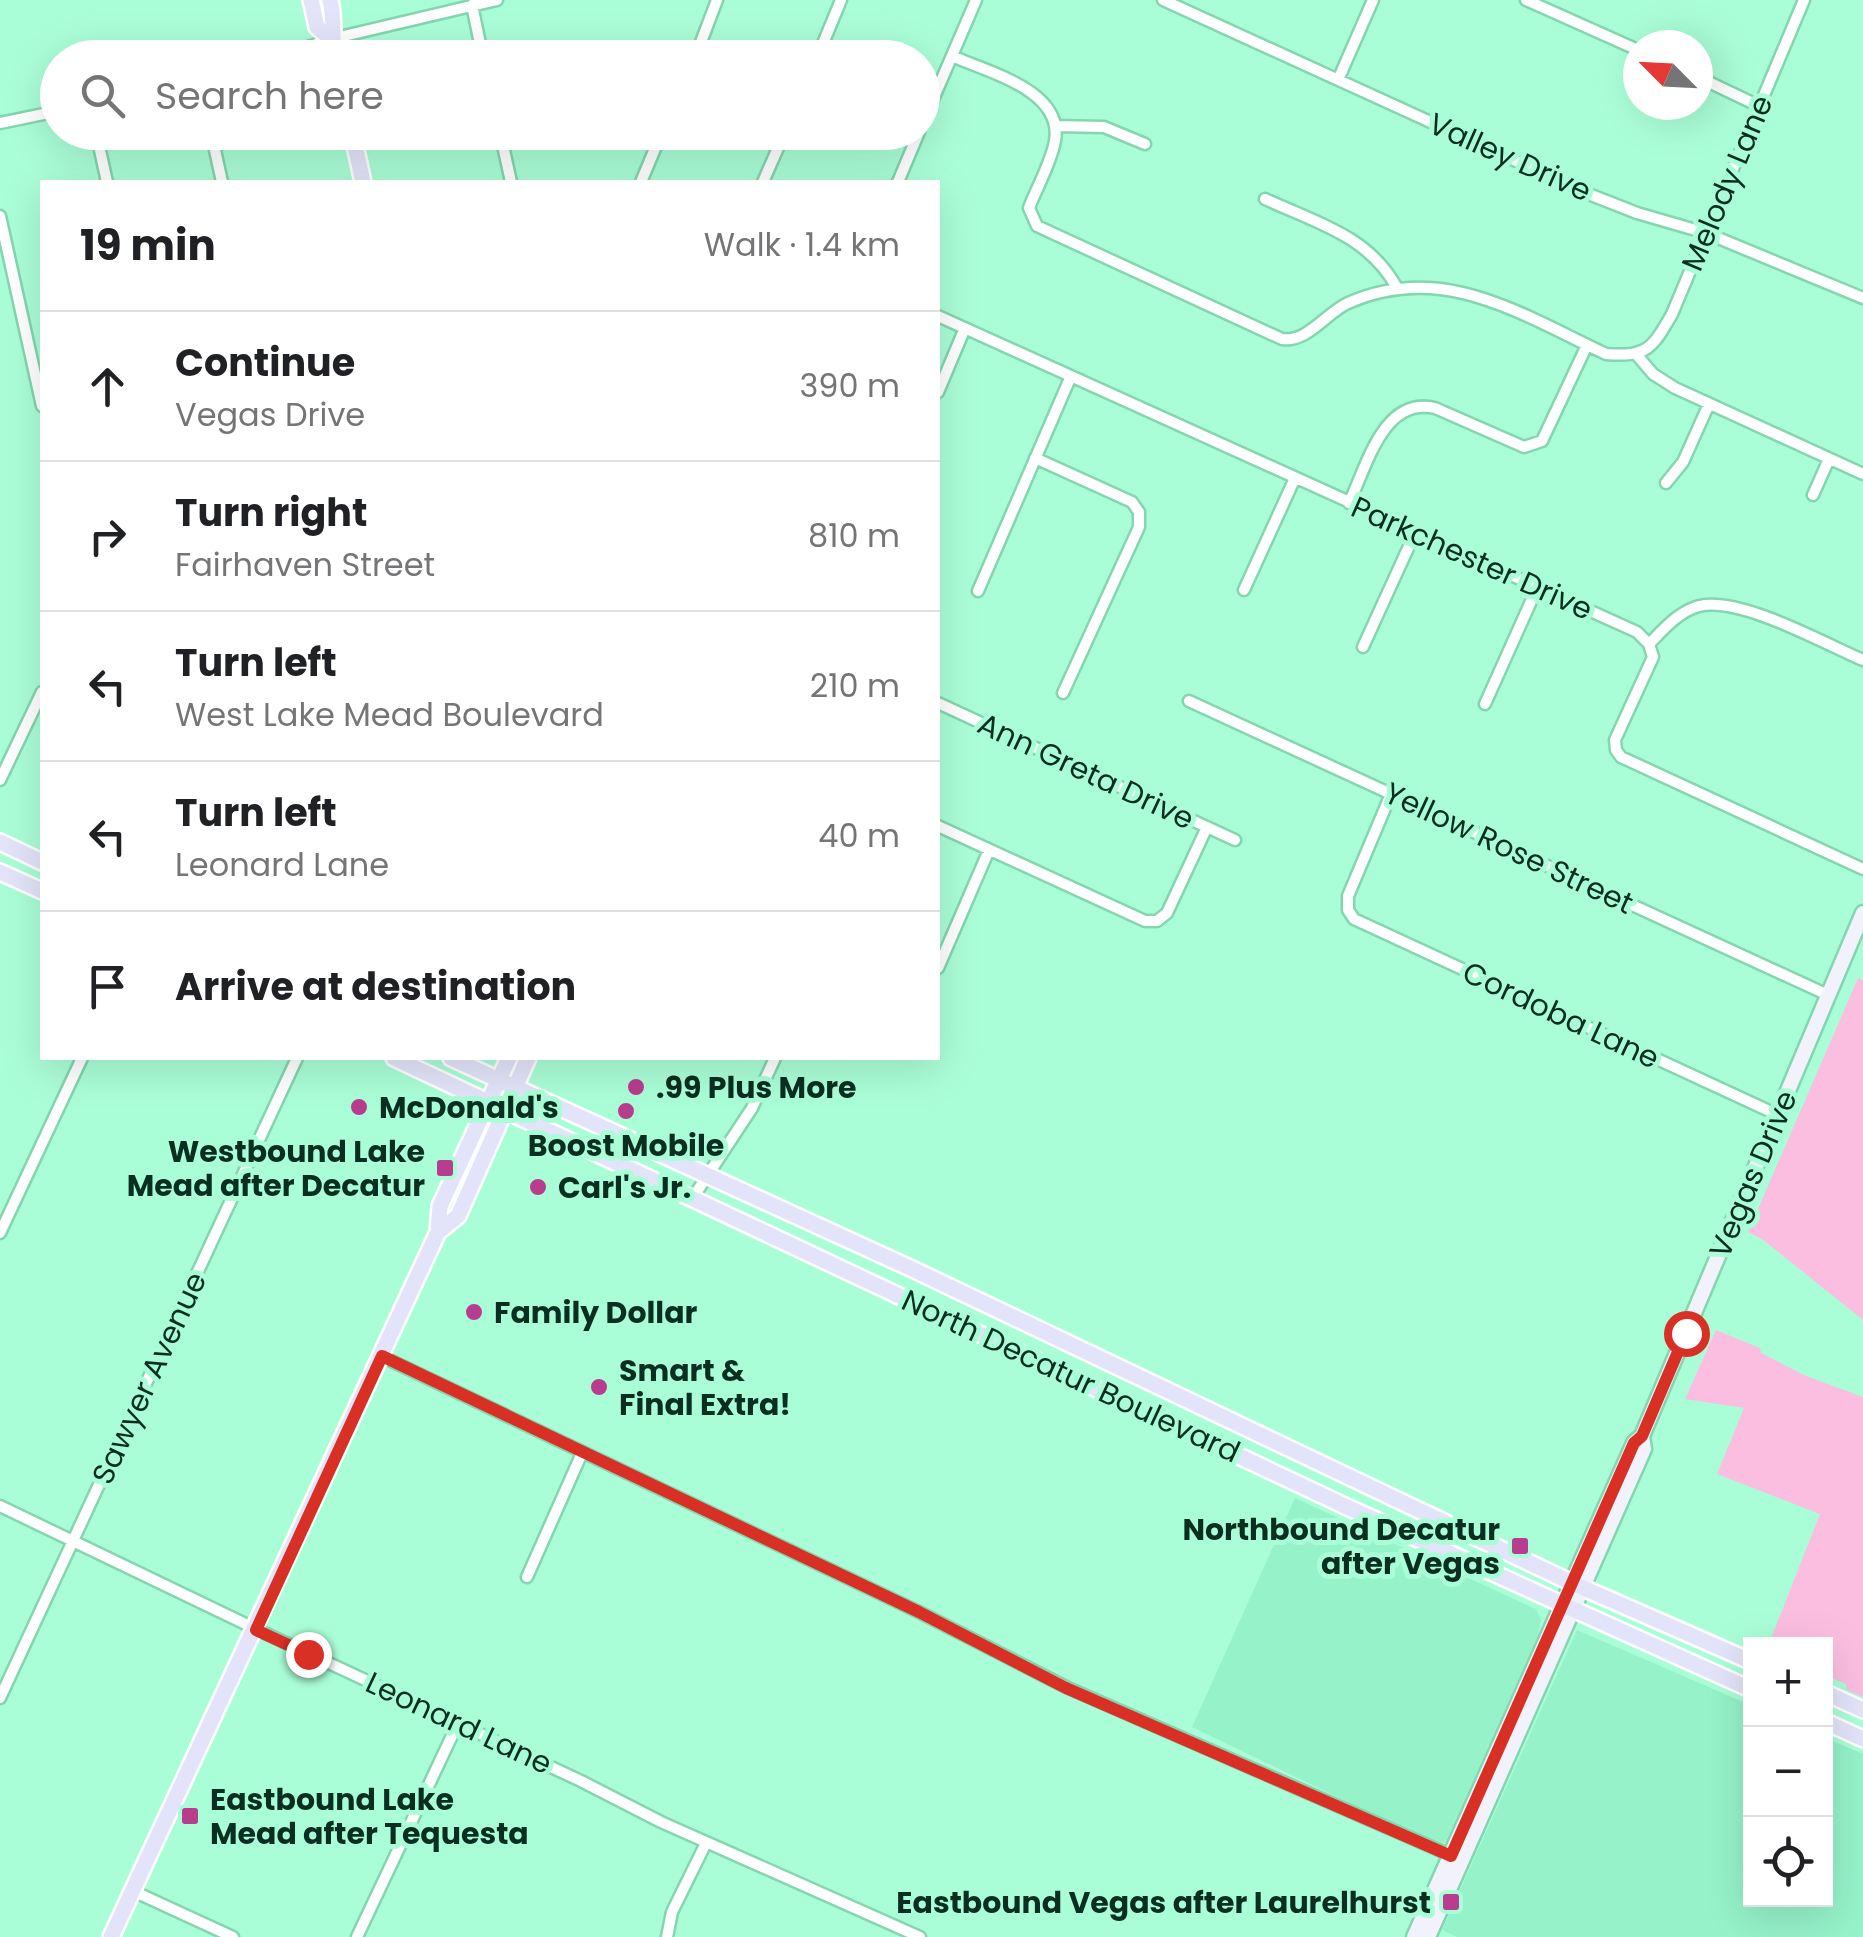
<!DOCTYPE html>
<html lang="en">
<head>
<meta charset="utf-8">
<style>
  :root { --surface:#fff; --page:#f6f6f6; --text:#202124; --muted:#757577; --line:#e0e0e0 }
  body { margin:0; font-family:Poppins,sans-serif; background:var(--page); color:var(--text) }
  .controls { position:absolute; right:30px; bottom:30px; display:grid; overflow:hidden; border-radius:0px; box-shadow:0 10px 40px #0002 }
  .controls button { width:90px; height:90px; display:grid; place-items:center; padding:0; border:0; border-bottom:2px solid var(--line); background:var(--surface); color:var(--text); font:50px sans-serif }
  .compass { position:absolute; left:1623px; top:30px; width:90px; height:90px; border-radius:50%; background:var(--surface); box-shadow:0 10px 40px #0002; rotate:294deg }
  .stop { position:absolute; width:30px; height:30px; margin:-22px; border:8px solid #d93025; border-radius:50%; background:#fff }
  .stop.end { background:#d93025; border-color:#fff; box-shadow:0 2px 10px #0008 }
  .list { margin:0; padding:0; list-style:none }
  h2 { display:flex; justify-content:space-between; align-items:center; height:130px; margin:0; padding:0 40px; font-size:42px }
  h2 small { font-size:32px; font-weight:400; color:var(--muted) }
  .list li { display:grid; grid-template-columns:65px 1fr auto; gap:30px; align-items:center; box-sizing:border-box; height:150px; padding:0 40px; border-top:2px solid var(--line) }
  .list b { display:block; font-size:38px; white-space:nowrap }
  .list p { margin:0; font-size:32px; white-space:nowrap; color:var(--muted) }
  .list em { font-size:32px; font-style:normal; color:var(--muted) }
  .icon { flex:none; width:55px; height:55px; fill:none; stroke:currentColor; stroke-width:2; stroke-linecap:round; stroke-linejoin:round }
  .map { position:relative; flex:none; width:1863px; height:1937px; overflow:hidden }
  .search { position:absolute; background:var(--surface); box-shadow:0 10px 40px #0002; left:40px; top:40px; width:900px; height:110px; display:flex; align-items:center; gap:25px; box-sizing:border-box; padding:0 35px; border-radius:55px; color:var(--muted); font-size:38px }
  .panel { position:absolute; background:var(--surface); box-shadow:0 10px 40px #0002; left:40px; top:180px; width:900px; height:880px; border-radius:0px }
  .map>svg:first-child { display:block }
  .built { fill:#95f2c9 }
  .green { fill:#fbbee1 }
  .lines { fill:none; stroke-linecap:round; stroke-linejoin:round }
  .minor-casing { stroke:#83d6b0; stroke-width:15 }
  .secondary-casing { stroke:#83d6b0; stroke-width:19 }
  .primary-casing { stroke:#fff; stroke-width:20 }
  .minor { stroke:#fff; stroke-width:10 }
  .secondary { stroke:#f1f2fc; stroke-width:14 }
  .primary { stroke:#e3e4f9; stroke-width:15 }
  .route { stroke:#d93025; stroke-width:12 }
  .poi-dot { fill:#b83d8e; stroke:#aafed7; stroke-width:4 }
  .labels { text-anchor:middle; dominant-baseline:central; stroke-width:10; stroke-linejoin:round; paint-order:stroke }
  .street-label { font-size:30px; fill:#0a2f20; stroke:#aafed7 }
  .poi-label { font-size:30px; font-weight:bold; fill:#0a2f20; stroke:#aafed7; text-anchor:start }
</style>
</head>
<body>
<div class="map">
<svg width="1863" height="1937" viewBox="0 0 1863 1937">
  <rect width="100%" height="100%" fill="#aafed7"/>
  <path class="built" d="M1295,1498L1536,1609L1541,1620L1538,1635L1446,1841L1437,1845L1192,1727Z
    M1577,1630L1750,1705V1900H1826V1738L1863,1754V1937H1457L1442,1930Z"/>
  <path class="green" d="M1858,978L1863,980V1320L1762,1239L1748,1232Z
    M1716,1330L1760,1348L1761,1353L1806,1376L1863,1397V1697L1847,1690L1846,1684L1826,1675V1644H1778L1770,1641L1820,1514L1717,1474L1744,1408L1685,1399Z"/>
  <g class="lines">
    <g class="minor-casing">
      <path id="minor" d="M1163,0L1586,193L1637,213L1706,233L1863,298
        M1526,0L1638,50
        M472,5L483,58
        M952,56C987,72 1064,90 1055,141C1051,163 1037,187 1029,208L1037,226L1282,339C1307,343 1326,313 1348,303C1443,261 1520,314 1606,354C1647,357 1652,349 1672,314L1804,0
        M276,58L331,39L497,0
        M695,58L717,0
        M817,58L841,0
        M1698,77L1759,106
        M1338,80L1373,0
        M0,123L58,111
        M922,125L976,0
        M1055,126L1104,127L1145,144
        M96,132L107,182
        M211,132L222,182
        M500,132L511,182
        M641,182L662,132
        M763,182L785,132
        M898,182L919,132
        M1265,199C1317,223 1369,236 1397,288
        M0,216L42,406
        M938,316L1637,632L1649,644L1653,657L1615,740L1616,750L1621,757L1863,869
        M1636,354L1653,374L1675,388L1863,474
        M938,392L965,328
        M1035,458L1132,502L1139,512V527L1063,693
        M1666,483L1683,462L1709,404
        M1813,495L1829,459
        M1349,503C1367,466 1383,396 1435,408L1524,447L1542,441L1587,345
        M1244,590L1295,478
        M978,591L1071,376
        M1649,644C1663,630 1679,611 1699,606C1740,596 1823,643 1863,660
        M1363,647L1415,533
        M1189,701L1828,995
        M938,703L1235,840
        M1485,704L1537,588
        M0,780L42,692
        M1391,794L1348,896V910L1354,919L1778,1115
        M938,826L1145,921H1157L1167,913L1207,827
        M938,968L989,850
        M694,1196L752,1108L775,1058
        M0,1233L82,1058
        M381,1356L919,1612L1066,1687L1457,1858
        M0,1506L256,1629L581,1781L661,1822L920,1937
        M527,1577L582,1453
        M0,1698L297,1058
        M133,1891L233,1937
        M357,1937L458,1723
        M667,1937L672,1912L706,1843"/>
    </g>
    <g class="secondary-casing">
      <path id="secondary" d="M1414,1937L1634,1443L1642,1436L1863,913
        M1428,1937L1644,1449L1642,1436"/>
    </g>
    <g class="primary-casing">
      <path id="primary" d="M311,0L317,27L331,39
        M330,0C335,20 331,38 335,58
        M352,132L363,182
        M0,842L42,862
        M0,872L42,891
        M394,1058L1347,1507L1750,1689
        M451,1058L908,1267L1572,1583L1750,1661
        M438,1232L458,1216L528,1058
        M1826,1693L1863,1710
        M1826,1722L1863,1739
        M111,1937L438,1232L440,1206L509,1058"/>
    </g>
    <use href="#minor" class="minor"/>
    <use href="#secondary" class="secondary"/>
    <use href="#primary" class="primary"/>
  </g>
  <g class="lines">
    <path class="route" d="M308,1654L256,1630L382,1356L919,1612L1066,1688L1451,1856L1634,1443L1642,1436L1686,1333"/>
  </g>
  <g class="poi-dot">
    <circle cx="636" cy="1087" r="10"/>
    <circle cx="359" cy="1107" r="10"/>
    <circle cx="626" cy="1111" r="10"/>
    <rect x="435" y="1158" width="20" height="20" rx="5"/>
    <circle cx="538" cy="1187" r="10"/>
    <circle cx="474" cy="1312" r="10"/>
    <circle cx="599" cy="1387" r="10"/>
    <rect x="1510" y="1536" width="20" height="20" rx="5"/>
    <rect x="180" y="1806" width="20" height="20" rx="5"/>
    <rect x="1441" y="1892" width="20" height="20" rx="5"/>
  </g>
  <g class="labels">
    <g class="street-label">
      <text transform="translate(1510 157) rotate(24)">Valley Drive</text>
      <text transform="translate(1727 183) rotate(-67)">Melody Lane</text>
      <text transform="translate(1472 558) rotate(24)">Parkchester Drive</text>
      <text transform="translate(1086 771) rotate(25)">Ann Greta Drive</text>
      <text transform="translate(1509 848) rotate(25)">Yellow Rose Street</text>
      <text transform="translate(1561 1015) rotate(25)">Cordoba Lane</text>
      <text transform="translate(1753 1174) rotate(-67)">Vegas Drive</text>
      <text transform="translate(1071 1376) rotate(25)">North Decatur Boulevard</text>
      <text transform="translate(149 1378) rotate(-65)">Sawyer Avenue</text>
      <text transform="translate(459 1723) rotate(25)">Leonard Lane</text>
    </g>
    <g class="poi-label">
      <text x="656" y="1087">.99 Plus More</text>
      <text x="379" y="1107">McDonald's</text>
      <text x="626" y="1145" text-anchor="middle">Boost Mobile</text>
      <text x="425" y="1151" text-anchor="end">Westbound Lake<tspan x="425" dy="34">Mead after Decatur</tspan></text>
      <text x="558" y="1187">Carl's Jr.</text>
      <text x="494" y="1312">Family Dollar</text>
      <text x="619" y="1370">Smart &amp;<tspan x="619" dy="34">Final Extra!</tspan></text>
      <text x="1500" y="1529" text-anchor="end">Northbound Decatur<tspan x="1500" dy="34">after Vegas</tspan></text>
      <text x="210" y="1799">Eastbound Lake<tspan x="210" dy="34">Mead after Tequesta</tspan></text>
      <text x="1431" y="1902" text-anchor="end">Eastbound Vegas after Laurelhurst</text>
    </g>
  </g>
</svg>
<div class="controls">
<button>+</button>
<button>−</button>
<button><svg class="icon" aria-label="locate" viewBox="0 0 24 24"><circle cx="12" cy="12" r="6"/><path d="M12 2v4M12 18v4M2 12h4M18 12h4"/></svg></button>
</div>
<svg class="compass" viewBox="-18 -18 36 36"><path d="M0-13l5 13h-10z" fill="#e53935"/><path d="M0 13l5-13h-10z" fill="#757577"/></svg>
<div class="stop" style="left:1686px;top:1333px"></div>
<div class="stop end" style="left:308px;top:1654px"></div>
<div class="search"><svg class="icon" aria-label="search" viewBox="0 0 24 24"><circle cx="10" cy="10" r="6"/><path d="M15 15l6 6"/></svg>Search here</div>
<section class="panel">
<h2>19 min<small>Walk · 1.4 km</small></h2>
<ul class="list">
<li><svg class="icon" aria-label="ahead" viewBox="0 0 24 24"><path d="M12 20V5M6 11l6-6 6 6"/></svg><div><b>Continue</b><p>Vegas Drive</p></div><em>390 m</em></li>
<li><svg class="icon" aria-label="right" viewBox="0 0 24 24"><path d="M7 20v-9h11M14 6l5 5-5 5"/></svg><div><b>Turn right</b><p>Fairhaven Street</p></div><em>810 m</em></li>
<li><svg class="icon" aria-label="left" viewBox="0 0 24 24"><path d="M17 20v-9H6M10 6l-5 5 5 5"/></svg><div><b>Turn left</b><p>West Lake Mead Boulevard</p></div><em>210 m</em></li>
<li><svg class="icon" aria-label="left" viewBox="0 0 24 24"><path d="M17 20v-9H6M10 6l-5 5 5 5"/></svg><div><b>Turn left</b><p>Leonard Lane</p></div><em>40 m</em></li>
<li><svg class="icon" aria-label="arrive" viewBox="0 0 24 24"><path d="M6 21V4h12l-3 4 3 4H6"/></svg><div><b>Arrive at destination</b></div></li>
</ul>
</section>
</div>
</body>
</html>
